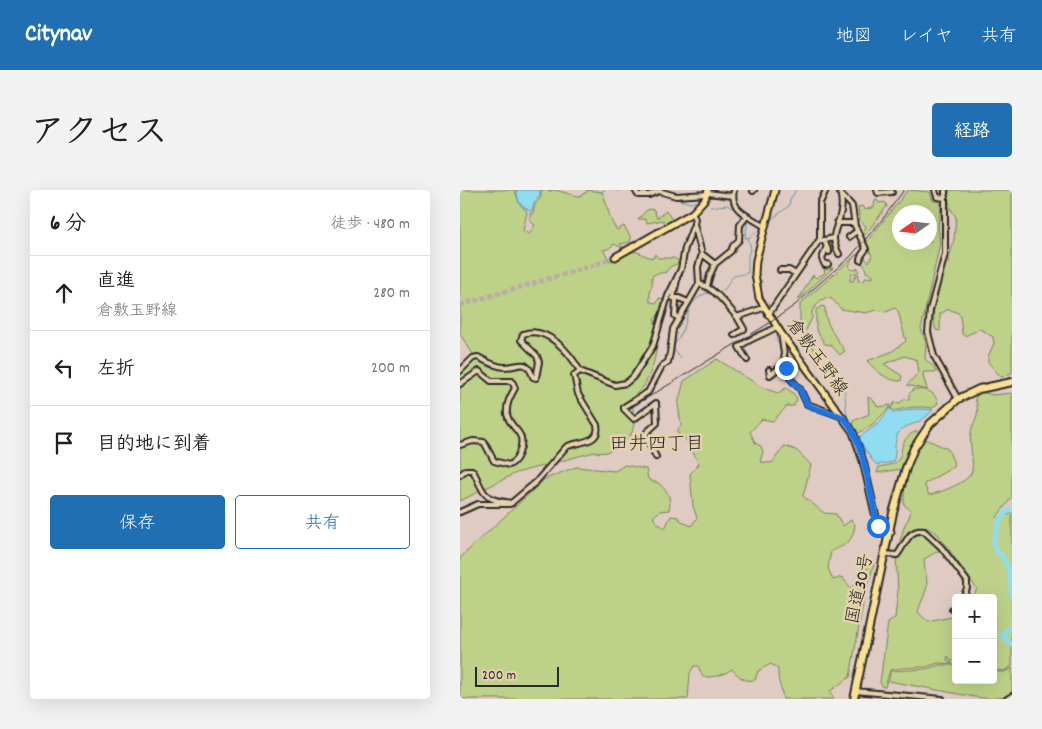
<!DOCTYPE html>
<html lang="ja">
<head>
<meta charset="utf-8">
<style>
  :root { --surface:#fff; --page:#f2f2f2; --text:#202124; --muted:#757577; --line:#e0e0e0; --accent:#1f6fb2 }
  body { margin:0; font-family:Dekko,"Klee One",sans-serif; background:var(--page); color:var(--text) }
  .controls { position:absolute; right:15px; bottom:15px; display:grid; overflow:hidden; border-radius:5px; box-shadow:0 5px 20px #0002 }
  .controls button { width:45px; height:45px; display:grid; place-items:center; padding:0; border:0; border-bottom:1px solid var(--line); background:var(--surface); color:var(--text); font:25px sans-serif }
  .compass { position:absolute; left:432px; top:15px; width:45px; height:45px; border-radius:50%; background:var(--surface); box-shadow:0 5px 20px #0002; rotate:256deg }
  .scale { position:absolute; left:15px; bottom:12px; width:84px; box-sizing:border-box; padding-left:5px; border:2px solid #2b2b2b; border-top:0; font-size:14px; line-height:18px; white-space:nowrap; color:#2b2b2b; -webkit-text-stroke:4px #e5d1b0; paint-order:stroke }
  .stop { position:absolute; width:15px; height:15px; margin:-11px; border:4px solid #1a73e8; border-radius:50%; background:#fff }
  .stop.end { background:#1a73e8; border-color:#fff; box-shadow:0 1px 5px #0008 }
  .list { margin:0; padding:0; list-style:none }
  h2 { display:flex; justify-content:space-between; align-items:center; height:65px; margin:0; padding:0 20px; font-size:21px }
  h2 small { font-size:16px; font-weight:400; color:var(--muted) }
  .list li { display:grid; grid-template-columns:32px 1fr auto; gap:15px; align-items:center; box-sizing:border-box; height:75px; padding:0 20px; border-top:1px solid var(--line) }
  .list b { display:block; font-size:19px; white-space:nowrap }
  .list p { margin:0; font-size:16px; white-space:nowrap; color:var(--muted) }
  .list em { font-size:16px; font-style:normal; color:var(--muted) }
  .actions { display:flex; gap:10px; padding:15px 20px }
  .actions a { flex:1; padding:11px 0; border:1px solid var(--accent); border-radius:5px; text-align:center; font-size:18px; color:var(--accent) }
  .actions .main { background:var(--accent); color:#fff }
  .icon { flex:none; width:28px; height:28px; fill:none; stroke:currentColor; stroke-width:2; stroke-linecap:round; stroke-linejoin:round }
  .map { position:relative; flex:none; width:552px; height:509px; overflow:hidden; border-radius:5px }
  header { display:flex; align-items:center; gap:30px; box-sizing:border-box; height:70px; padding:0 25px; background:var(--accent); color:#fff }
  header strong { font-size:24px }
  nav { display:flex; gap:28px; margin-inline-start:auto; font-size:18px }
  .intro { display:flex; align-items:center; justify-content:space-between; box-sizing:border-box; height:120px; padding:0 30px }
  h1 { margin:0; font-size:35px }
  .button { padding:12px 22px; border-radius:5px; background:var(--accent); color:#fff; font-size:18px; font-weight:700 }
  main { display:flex; gap:30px; padding:0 30px }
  aside { flex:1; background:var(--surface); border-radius:5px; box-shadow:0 5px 20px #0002 }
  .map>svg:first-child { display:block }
  .green { fill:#bdd288; stroke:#747e5a; fill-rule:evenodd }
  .water { fill:#90dcf1; stroke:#6895a2 }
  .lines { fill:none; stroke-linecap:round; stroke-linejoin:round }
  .stream { stroke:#6895a2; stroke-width:1 }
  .river { stroke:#90dcf1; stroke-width:5 }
  .major-tunnel { stroke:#bcaba4; stroke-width:5; stroke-dasharray:5 2.5; stroke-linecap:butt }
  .minor-casing { stroke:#2b2b2b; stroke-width:8 }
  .major-casing { stroke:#2b2b2b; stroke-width:9 }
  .highway-casing { stroke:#2b2b2b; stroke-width:10 }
  .minor { stroke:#e5d1b0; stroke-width:4 }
  .major { stroke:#f9e096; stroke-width:5 }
  .highway { stroke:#f9e096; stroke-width:6 }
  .rail { stroke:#2b2b2b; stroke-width:1 }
  .route { stroke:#1a73e8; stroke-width:6 }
  .labels { text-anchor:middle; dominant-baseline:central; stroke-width:5; stroke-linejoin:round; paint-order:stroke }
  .street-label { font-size:18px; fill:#2b2b2b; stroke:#e5d1b0 }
  .neighbourhood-label { font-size:19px; fill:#2b2b2b; stroke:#e5d1b0 }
</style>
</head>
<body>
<header>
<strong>Citynav</strong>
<nav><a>地図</a><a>レイヤ</a><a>共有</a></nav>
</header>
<div class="intro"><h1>アクセス</h1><a class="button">経路</a></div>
<main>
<aside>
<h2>6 分<small>徒歩 · 480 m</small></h2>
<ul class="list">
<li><svg class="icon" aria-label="ahead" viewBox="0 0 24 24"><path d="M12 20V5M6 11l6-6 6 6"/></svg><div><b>直進</b><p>倉敷玉野線</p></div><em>280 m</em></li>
<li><svg class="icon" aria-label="left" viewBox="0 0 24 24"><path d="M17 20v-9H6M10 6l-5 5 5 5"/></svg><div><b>左折</b></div><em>200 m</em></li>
<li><svg class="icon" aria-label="arrive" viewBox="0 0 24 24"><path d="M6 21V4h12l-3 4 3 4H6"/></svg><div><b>目的地に到着</b></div></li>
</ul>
<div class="actions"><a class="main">保存</a><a>共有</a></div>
</aside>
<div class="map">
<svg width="552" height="509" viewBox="0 0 552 509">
  <rect width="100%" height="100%" fill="#e0cbc2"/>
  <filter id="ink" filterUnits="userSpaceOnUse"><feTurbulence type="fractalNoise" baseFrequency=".02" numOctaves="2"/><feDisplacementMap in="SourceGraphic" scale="10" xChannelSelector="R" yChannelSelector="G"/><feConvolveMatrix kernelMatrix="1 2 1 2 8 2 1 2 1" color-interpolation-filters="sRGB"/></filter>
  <g filter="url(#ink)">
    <path class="green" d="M0,0H55L59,13L67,22L63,41L69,44L75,35L70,31V24L73,23L75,14L81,7V0H90V2L91,0C100,0 110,5 119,6L127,2L126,0L142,2C148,14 148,30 157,40L164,36L171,48L170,52L160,54L165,59L154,54L148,59L143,60L150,71C158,68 169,60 177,62C183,64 187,67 193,68L195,64L198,68H214L219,71V73L210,77L206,82L195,84L192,86V96L190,100V112L197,113L199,108L203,109L199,124L194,129C202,148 194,180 183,197C180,201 175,204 172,208C173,230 180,244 157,257C147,263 146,263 134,262L56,283L0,311V179L13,164L0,144Z
      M448,0L470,2L473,11H478L481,18L478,36L480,53L461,139L466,153L465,169L473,176L477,182H464L463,185L467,200L447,195L459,182L457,170L445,166L424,174L442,186L441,191C426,191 417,181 407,171L431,162L446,151L438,121L435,118L426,122L415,120L406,123L381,119L372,109L365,108L360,111L352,121V128L346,140V147L354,159L356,172L340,141V114L397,64C393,69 388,72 390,79L395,80L398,78L399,81L397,83L391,84L390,91H393L396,85L399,84L398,91L405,90L406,87L413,88V86L406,82L405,76L401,72V67L405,63H406L405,69L409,72L412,65L405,54ZM440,22H470V52H440Z
      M489,0H552V183L541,187L528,172V167L534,153L533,147L520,139L505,146L502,144L500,124L489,119L480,124V141L476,140C469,119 479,94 485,74L488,73L494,49L496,27L489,16Z
      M417,10L419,13L425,12L427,16L405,45L403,44L406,36L400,31L398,17L402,16L405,20L414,17L415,11Z
      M190,19L194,20L197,28L206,21L213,31L206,36L203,30L187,33L185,29H178L187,20Z
      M373,78L338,110L353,85L356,88L365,83L364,80Z
      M362,116L365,117C364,134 376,147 385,161L380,165L371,155L365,154L356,140V120Z
      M257,169L303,198L318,203L326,198L333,203L337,209L334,216H327L313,231L302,229L290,242L296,254L301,256L303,262L300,272L312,273L324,256L336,260L351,275L343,306L364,323L376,324L383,336L391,330L395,334C393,352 386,355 371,361L368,378L373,390L382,387L391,398L401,389L411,371L414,374L404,408L390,487L370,501L374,509H323C322,499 317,490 318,479L311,474L298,481L295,490C284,492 279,487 272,479C262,486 255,487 243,487L238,476H234L230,483L228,509H0V368L85,289L116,277L155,281L165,275L186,279L188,289L193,292H197C207,300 212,307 209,320L200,321L193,327L197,333L205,338L211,326L218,327L220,330L231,336L237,328L233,316L230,284L239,274C235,264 229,258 225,248L219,245L217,241L221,235L218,214L224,191Z
      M454,199C467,200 474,200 478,213L473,218C458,216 448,217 434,221L431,218L435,212L440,213L443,210L449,209V204Z
      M521,202L533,205L552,203V307L537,327L540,330L546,324L549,325L552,322V476L544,481L536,480L534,474L533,408H512L517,399L477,343L463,336H457L447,342L440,358L437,361L445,334L449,328L451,320L444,315V295L448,276L463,248L488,259L495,276L464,294L469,305C479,303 510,292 512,281C514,270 509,255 511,242C515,226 521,226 515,208Z
      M408,207L413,210L418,217L431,215L430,217L414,233L396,245L390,235L394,237L393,231L409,224Z
      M457,241L459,244L447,262L441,279L417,283L419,277C424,276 431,275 435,273C446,265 436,249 457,241Z
      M456,343H463L474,350L480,360L464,369C464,379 467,385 467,394C467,402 460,413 458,422L468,432L496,426V471H491L488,466L487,470L493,474L478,473L466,477L442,478L430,480L425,497H423L420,493L428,433L435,428L438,400L436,367C443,363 450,350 456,343Z
      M533,462V475L536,482H544L552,478V505C543,509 524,509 515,507L429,491L430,481L466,479L479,475H496V490H533Z"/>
    <path class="water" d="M56,0H80V6L75,11L71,22L59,13Z
      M430,218L434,223C447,219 459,218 473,220C468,225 464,229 458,232C450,236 442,236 438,244C433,253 437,263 433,272L417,275L412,270L398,248L418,234Z"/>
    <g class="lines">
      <path class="stream" d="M136,0L140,2L145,0
        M154,0L157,1L160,0
        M218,7L219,10L231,13L239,11
        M250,17L267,15L278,21
        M308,32L329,16L330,10L336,0
        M288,48H285L288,29
        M297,86L302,91L300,102L305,109L307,116
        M257,103L265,99C274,83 271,87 288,83V65L291,58L288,48L302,39
        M318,143L316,150L320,155
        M335,158L343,156L351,163L357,173C367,179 384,190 385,203C386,212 385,223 389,230
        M221,169L213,158C215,153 219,148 221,144C231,124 224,115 246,103L254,105
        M392,233L398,247H400"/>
      <path class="river" d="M552,320L545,323L539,331L534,349V355L537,362L543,367L549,380L552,406
        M552,437L547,439L542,445L552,455"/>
      <path class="major-tunnel" d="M0,115L135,75L155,67"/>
      <g class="minor-casing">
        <path id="minor" d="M175,0L178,5H189L199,1L216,6L247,4
          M274,0C269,22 291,26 305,37
          M417,0L418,3L432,2
          M475,0L477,7L485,8
          M485,0V64L470,120L468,142L474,166L498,209
          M293,1L294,0
          M247,3L273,6
          M380,3L392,16L395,36L406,59L401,66L400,70
          M377,33H394
          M389,47L397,41
          M364,50L369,62
          M359,51L374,48
          M366,58L362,69L365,75L368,74
          M242,64L255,74
          M379,64C368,43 378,40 381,21C383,14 381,6 380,0
          M320,80H329L336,84
          M217,90L213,108H219L228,112
          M239,94C254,97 267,116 277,127L303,118
          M247,96L250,85L255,74L271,61L273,56L279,50L280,35L287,26
          M216,109L215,126L219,128
          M308,125L360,49V13L366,0
          M321,143L327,185L340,199L347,214L383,227
          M274,145L284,139L277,127
          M287,170L279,157C290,148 304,145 316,137
          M309,180L310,185L319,178L326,177
          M0,181L13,168L18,167C25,171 36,177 45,177C60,177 66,167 73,187L76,188L79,172L77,166L61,150L63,144C87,135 110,163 120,181
          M0,194L19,181L31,191H52L55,198C50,207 46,214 47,224C50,241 68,240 59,263C57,269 54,273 49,275L34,271L24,252L13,251L0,255
          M196,267L186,246V243L197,233L196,213L174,229L164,219V217L188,202L202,176L208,172L210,163L213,139L239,94L238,77L242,64L234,34
          M0,285L6,280H12C17,286 18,293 22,299C28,311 40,311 52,313
          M0,322L18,314H50L76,292L106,257C117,251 141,254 137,235L118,204L114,185L120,181L155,195L166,193L173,187L193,156L208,106L221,79L225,58L234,34L235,29L232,23
          M424,364L437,365C445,355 449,338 464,341L481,357L507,391V398L503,408
          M492,419L496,415
          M395,501L482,509
          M547,509L552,506"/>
      </g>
      <g class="major-casing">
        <path id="major" d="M315,0L296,70L295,84L299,108L321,143L393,242L403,271L418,336L421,339L431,342
          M155,67L232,23L245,9L248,0"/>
      </g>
      <g class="highway-casing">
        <path id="highway" d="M394,509L433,323L446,278L454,258L470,234L498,209L519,199L552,192"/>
      </g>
      <use href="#minor" class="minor"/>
      <use href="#major" class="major"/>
      <use href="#highway" class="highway"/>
      <path class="rail" d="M169,219L308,134L335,115L391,66L421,31L444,0"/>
    </g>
  </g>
  <g class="lines" filter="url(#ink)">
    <path class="route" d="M326,178L327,185L340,199L347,214C356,221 375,222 383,228C403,244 411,311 418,336"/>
  </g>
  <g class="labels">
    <g class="street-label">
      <text transform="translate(356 168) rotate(54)">倉敷玉野線</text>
      <text transform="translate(401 399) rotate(-78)">国道30号</text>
    </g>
    <g class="neighbourhood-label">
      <text x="197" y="255">田井四丁目</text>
    </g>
  </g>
</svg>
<div class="controls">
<button>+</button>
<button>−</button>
</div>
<svg class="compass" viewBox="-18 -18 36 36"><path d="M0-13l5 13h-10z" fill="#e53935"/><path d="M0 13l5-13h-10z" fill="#757577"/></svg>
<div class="scale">200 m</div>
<div class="stop" style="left:418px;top:336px"></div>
<div class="stop end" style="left:326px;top:178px"></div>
</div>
</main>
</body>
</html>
